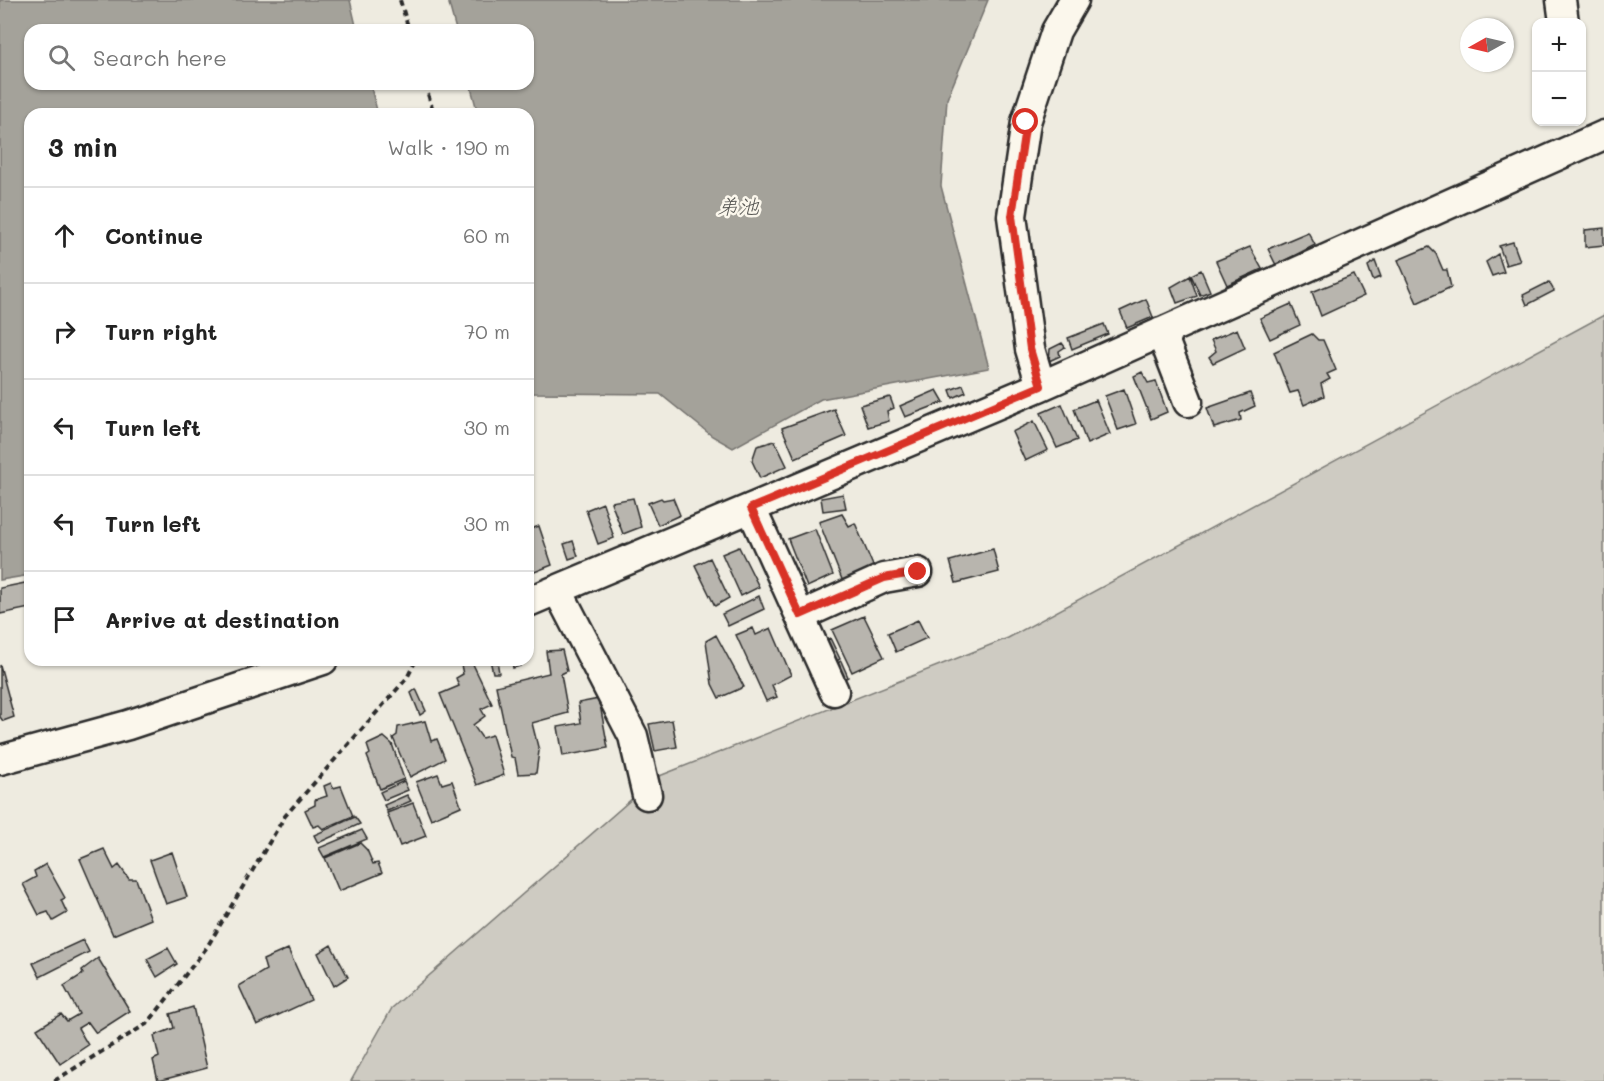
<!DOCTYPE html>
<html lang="en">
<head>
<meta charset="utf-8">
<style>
  :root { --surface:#fff; --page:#f6f6f6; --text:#222; --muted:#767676; --line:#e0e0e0 }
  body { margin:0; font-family:Mali,"Klee One",sans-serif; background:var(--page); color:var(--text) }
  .controls { position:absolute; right:18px; top:18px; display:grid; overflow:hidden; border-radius:12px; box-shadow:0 2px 4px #0004 }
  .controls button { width:54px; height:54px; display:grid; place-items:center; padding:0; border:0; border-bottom:2px solid var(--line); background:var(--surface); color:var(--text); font:30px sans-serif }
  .compass { position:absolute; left:1460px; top:18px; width:54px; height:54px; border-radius:50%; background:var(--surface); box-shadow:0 2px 4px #0004; rotate:262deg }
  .stop { position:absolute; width:18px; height:18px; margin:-14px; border:4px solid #d93025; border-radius:50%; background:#fff }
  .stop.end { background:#d93025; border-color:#fff; box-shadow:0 2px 6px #0008 }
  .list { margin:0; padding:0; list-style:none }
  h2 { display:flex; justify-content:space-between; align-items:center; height:78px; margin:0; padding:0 24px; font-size:26px }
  h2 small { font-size:20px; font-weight:400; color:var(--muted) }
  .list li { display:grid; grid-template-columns:39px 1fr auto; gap:18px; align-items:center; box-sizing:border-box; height:96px; padding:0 24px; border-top:2px solid var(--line) }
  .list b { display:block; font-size:22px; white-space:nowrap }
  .list em { font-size:20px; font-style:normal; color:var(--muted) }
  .icon { flex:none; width:33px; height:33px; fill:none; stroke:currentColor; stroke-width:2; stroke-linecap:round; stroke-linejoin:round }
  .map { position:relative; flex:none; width:1604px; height:1081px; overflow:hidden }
  .search { position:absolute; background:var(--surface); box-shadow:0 2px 4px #0004; left:24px; top:24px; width:510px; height:66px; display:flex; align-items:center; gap:15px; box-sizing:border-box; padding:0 21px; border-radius:18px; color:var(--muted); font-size:22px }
  .panel { position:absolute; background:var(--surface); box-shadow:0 2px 4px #0004; left:24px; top:108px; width:510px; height:558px; border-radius:18px }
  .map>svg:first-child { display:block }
  .green { fill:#cecbc2; stroke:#7c7b76; stroke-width:1.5 }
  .water { fill:#a4a29a; stroke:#74726e; stroke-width:1.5 }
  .building { fill:#b8b5ae; stroke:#2b2b2b; stroke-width:1.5 }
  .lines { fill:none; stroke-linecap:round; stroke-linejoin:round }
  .minor-casing { stroke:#2b2b2b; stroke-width:33 }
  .path { stroke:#2b2b2b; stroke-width:4; stroke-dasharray:6 4.5; stroke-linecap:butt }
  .minor { stroke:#fbf7ec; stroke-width:28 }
  .route { stroke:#d93025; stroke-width:8 }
  .labels { text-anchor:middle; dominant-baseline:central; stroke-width:5; stroke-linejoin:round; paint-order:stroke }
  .water-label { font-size:21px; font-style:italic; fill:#555552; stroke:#fbf7ec }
</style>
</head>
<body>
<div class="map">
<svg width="1604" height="1081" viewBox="0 0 1604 1081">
  <rect width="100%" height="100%" fill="#eeebe0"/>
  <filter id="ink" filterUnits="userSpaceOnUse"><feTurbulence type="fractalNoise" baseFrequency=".0167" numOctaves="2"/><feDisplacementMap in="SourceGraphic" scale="12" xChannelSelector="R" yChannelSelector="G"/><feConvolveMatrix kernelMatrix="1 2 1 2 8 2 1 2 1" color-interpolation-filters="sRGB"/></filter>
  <g filter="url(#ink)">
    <path class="green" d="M1604,315V1081H351L392,1008L657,777L1008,638Z"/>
    <path class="water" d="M0,0H350L357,30H30V84H370L378,114H30V575L0,580Z
      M448,0H988L947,99L941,186L989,368L821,399L733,448L712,436L660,394L528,393V114H478L470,84H528V30H456Z"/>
    <path class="building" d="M1604,228V245L1585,247V230Z
      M1308,232L1315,245L1276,265L1268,249Z
      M1513,242L1520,261L1506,265L1499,246Z
      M1250,247L1262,269L1227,285L1216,261Z
      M1429,247L1436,254L1443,270H1447L1451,287L1417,303L1398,260Z
      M1498,254L1504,272L1492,276L1486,262Z
      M1375,261L1381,277L1373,280L1368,266Z
      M1201,270L1210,291L1200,295L1191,275Z
      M1354,275L1364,296L1321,316L1312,292Z
      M1190,276L1197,296L1177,303L1171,287Z
      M1549,282L1554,291L1527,305L1523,295Z
      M1146,299L1153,317L1127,328L1120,311Z
      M1291,304L1300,325L1270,339L1260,318Z
      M1104,324L1108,334L1072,349L1068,338Z
      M1237,329L1245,348L1213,363L1209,357L1216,351L1211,340Z
      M1312,334L1318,340H1323L1336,370L1327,374L1330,379L1321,384L1324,396L1304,405L1298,391L1290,393L1274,352Z
      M1062,343L1065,347L1059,351L1060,356L1049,361L1050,349Z
      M1142,372L1148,383L1156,381L1167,412L1151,419L1134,376Z
      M963,385L966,392L953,398L950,390Z
      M1124,389L1136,424L1118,430L1105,396Z
      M937,390L944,402L905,417L900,406Z
      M1250,393L1255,406L1240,413L1241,420L1214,428L1207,408Z
      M890,397L894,408L887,411L889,421L868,427L860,405Z
      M1096,400L1110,434L1087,444L1074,409Z
      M1062,404L1077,440L1057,448L1041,413Z
      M834,409L846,436L795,458L782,428Z
      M1034,421L1048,450L1025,461L1012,432Z
      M775,441L787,466L760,478L752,461L757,446Z
      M843,494L846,508L823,511L821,498Z
      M633,498L641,527L623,534L611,502Z
      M661,498L663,500L673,498L680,515L658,525L648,503Z
      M603,503L614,538L598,544L586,510Z
      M842,514L849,526L855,523L874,568L843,582L819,522Z
      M539,526L552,565L532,573L528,562V530Z
      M815,529L833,575L807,587L788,539Z
      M573,541L578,556L569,559L564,544Z
      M739,547L759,587L741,596L722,554Z
      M993,549L999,572L956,583L950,561Z
      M710,558L729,598L715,606L695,565Z
      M30,582V608L0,614V588Z
      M759,596L764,609L728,626L722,614Z
      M864,616L884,657L852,672L832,630Z
      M918,620L927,638L896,652L888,633Z
      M753,628L756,635L771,628L791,675L772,685L777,697L766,701L736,635Z
      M716,635L744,687L719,698L712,684L706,641Z
      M830,638L840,659L833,663L822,642Z
      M562,650L567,671L561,674L568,713L532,723L539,751L536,773L518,774L515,758L511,757L496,686L549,673L546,651Z
      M471,660L492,704L481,709L485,716L473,725L482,738L492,735L504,775L477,785L440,694L459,686L456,678L463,674L461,665Z
      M490,660H497L499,673H493Z
      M512,660H519L520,666L513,668Z
      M841,661L848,677L841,681L834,665Z
      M0,665L14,717L3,721L0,717Z
      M416,689L426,711L420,715L411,693Z
      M599,699L608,748L563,756L558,727L581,723L578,703Z
      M672,720L677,747L655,751L649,724Z
      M425,721L431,741L437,739L445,759L410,777L393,738L397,735L398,727Z
      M384,737L392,744L404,779L380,789L367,756L370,754L367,745Z
      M438,774L442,784L452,781L461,806L431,819L416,782Z
      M404,781L408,790L384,800L380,792Z
      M331,783L333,788L341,786L353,816L323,829L319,825L313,827L305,810L315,805V800L327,796L324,786Z
      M407,795L411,801L387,811L384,805Z
      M413,803L426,836L400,846L387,813Z
      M355,817L360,824L318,843L314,835Z
      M362,830L367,839L324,857L319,848Z
      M360,843L367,850L373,864L378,863L382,873L339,891L325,858Z
      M104,849L114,869L119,865L129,879H136L151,919L113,935L80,859Z
      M172,852L187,897L166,904L150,860Z
      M46,864L65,898L61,900L67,913L53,921L48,912L39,915L23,884L36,877L34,871Z
      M83,940L89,952L40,977L33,963Z
      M331,945L348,977L334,986L318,953Z
      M168,948L177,964L157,977L147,959Z
      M288,949L311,1000L257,1025L239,986L266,970L263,960Z
      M98,958L130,1011L96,1033L88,1022L78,1028L88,1045L60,1064L37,1029L61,1014L67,1021L79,1014L64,986L83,974L82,970Z
      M193,1007L207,1068L158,1081L153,1060L159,1057L154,1036L174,1028L170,1014Z"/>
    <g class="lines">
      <g class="minor-casing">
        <path id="minor" d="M1561,0L1564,22
          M1161,332L1188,402
          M1041,386L1030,349L1012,216L1026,122L1056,31L1074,0
          M751,508L834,691
          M558,591L633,736L647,795
          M528,602L1041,386L1604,135
          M800,616L884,578L918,572
          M0,760L128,725L323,660"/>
      </g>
      <path class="path" d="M400,0L409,30
        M425,84L434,114
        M54,1081L148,1023L207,947L285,816L407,678L416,660"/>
      <use href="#minor" class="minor"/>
    </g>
  </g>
  <g class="lines" filter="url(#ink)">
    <path class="route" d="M918,572L884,578L800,615L751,508L1041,386L1030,349L1012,216L1026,122"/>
  </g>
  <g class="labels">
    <g class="water-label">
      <text x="738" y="205">弟池</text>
    </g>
  </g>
</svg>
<div class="controls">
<button>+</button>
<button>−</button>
</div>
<svg class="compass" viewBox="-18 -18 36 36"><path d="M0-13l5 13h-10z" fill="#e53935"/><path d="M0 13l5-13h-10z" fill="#767676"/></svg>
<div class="stop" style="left:1026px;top:122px"></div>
<div class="stop end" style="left:918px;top:572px"></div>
<div class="search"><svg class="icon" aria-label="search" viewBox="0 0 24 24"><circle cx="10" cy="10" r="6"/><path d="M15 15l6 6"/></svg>Search here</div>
<section class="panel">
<h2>3 min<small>Walk · 190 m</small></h2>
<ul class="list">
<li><svg class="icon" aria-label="ahead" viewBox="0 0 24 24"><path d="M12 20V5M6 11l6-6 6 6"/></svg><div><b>Continue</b></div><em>60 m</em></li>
<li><svg class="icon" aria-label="right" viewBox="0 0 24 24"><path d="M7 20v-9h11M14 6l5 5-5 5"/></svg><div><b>Turn right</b></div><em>70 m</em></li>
<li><svg class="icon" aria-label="left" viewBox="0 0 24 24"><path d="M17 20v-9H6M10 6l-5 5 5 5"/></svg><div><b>Turn left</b></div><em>30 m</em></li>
<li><svg class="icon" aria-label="left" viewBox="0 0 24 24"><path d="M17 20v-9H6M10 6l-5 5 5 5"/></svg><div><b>Turn left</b></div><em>30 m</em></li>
<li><svg class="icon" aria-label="arrive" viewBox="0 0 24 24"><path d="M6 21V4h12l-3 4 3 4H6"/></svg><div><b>Arrive at destination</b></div></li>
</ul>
</section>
</div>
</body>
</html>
